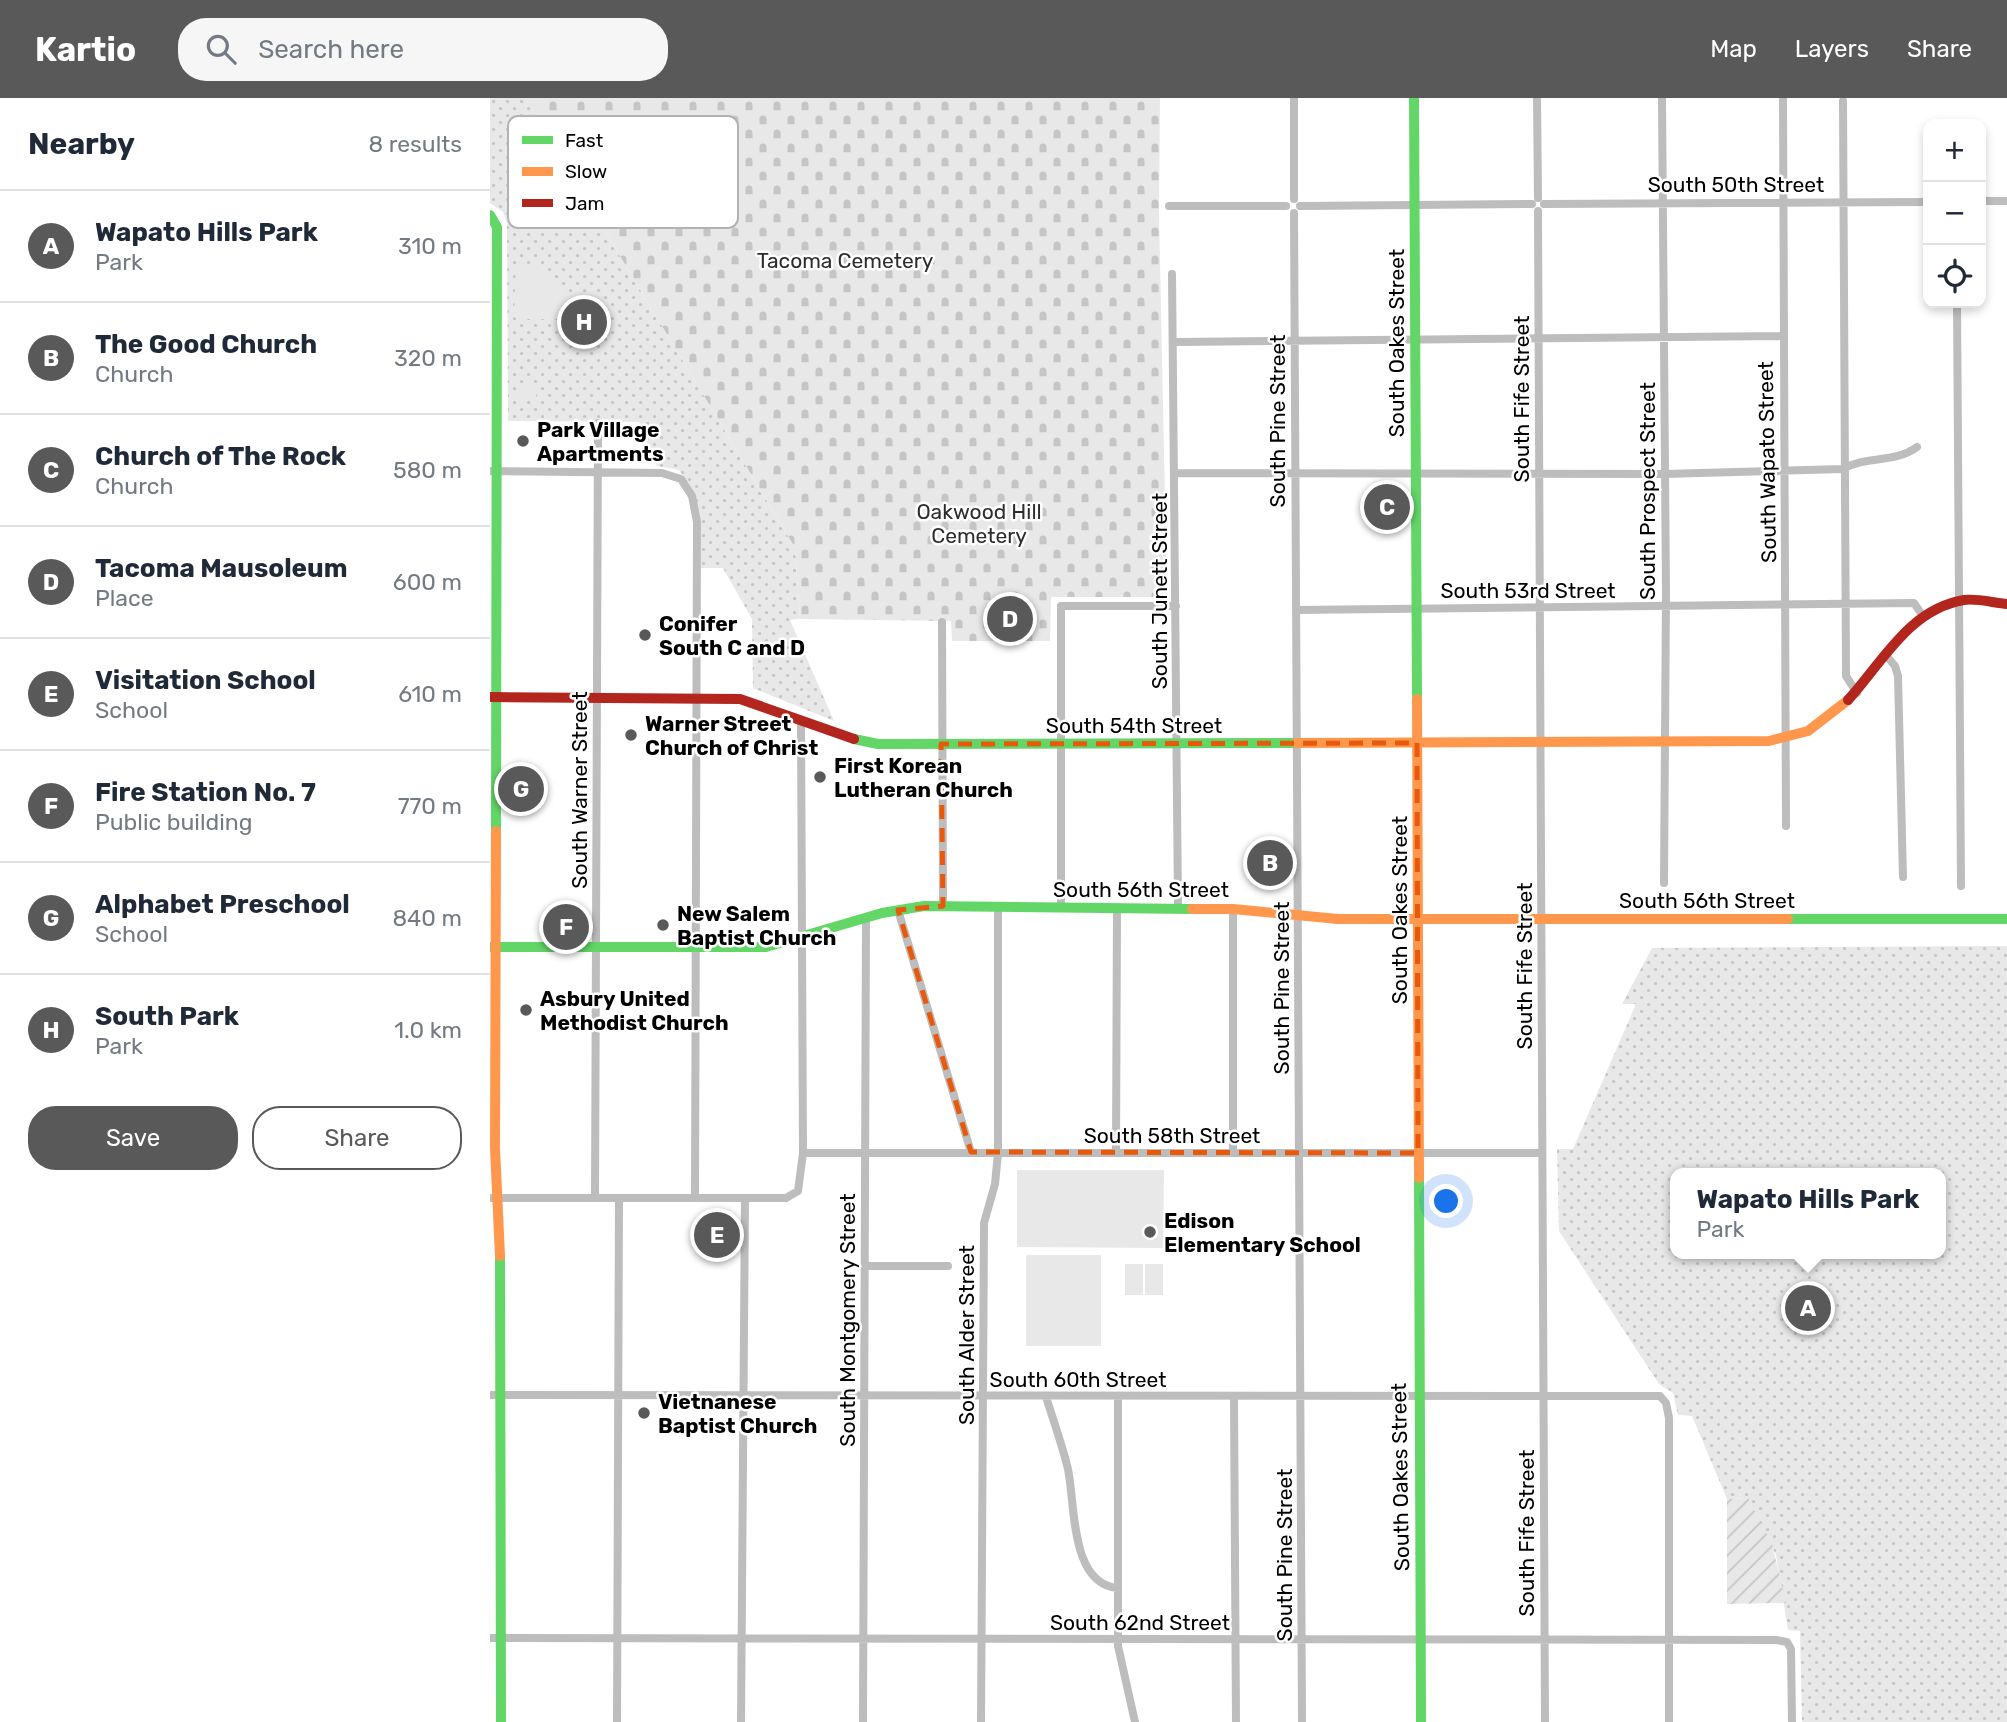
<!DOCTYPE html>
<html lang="en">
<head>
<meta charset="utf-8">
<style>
  :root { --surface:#fff; --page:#f6f6f7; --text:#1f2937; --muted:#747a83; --line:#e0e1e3; --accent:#595959 }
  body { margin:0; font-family:Rubik,sans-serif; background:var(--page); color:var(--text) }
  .controls { position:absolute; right:21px; top:21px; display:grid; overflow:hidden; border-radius:14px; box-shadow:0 4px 10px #0003 }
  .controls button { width:63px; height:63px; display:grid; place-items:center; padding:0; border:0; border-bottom:2px solid var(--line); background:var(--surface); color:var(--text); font:35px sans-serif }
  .you { position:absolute; left:957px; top:1104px; width:24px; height:24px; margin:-18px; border:5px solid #fff; border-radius:50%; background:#1a73e8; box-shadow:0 0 0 10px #1a73e833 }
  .badge { display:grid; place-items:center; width:46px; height:46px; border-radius:50%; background:var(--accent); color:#fff; font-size:23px; font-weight:700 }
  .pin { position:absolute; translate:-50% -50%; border:4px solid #fff; box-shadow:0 2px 7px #0006 }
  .popup { position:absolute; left:1180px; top:1070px; width:276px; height:91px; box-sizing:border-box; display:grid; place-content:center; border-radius:14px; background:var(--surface); filter:drop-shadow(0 2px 5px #0005); font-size:23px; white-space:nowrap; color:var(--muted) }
  .popup b { font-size:26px; color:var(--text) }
  .popup::after { content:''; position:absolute; left:50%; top:100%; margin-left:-14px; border:14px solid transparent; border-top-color:var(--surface) }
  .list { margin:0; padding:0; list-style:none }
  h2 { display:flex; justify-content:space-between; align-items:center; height:91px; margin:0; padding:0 28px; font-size:30px }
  h2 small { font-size:23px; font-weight:400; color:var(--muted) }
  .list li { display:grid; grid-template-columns:46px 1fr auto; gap:21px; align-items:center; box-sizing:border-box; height:112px; padding:0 28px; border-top:2px solid var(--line) }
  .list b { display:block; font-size:26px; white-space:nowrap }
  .list p { margin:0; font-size:23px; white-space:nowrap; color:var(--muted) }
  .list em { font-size:23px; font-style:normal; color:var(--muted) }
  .actions { display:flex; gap:14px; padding:21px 28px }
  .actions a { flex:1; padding:16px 0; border:2px solid var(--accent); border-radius:28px; text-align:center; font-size:24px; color:var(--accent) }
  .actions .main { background:var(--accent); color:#fff }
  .icon { flex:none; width:38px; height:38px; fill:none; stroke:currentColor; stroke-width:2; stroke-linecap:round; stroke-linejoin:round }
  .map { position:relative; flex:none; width:1517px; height:1624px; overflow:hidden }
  header { display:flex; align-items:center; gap:42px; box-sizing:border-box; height:98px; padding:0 35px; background:var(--accent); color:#fff }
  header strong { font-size:33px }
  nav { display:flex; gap:38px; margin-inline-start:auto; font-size:24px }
  .search { width:490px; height:63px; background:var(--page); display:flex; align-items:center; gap:18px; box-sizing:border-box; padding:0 24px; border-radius:28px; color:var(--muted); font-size:26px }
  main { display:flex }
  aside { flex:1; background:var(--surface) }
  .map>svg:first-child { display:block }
  .cemetery { fill:url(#cemetery-stones) }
  .park { fill:url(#park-dots); fill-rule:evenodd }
  .garden { fill:url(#garden-furrows) }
  .pitch { fill:#e8e8e8 }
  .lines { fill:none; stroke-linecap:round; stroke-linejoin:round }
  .street { stroke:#bdbdbd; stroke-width:8 }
  .fast { stroke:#63d668; stroke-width:10 }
  .slow { stroke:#ff974d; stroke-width:10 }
  .jam { stroke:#b3261e; stroke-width:10 }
  .marked { fill:none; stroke:#e8590c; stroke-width:5; stroke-dasharray:14 9; stroke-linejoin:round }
  .poi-dot { fill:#595959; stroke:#fff; stroke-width:2.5 }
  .labels { text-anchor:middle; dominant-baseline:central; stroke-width:5; stroke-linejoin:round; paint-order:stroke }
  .street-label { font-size:21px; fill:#000; stroke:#fff }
  .park-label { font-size:21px; fill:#2d2d2d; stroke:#fff }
  .poi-label { font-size:21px; font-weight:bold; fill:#000; stroke:#fff; text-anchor:start }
  .key { fill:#fff; stroke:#b2b2b2; stroke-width:2 }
  .key-label { font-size:19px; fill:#000 }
</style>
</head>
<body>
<header>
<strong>Kartio</strong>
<div class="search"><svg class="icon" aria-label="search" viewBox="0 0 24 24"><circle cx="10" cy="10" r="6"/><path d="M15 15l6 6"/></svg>Search here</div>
<nav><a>Map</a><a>Layers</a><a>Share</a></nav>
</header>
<main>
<aside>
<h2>Nearby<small>8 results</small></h2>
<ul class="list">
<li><span class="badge">A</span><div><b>Wapato Hills Park</b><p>Park</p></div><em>310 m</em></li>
<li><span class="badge">B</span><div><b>The Good Church</b><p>Church</p></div><em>320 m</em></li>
<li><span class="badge">C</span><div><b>Church of The Rock</b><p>Church</p></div><em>580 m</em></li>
<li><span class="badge">D</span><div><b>Tacoma Mausoleum</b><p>Place</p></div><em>600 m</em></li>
<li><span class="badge">E</span><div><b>Visitation School</b><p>School</p></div><em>610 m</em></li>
<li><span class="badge">F</span><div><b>Fire Station No. 7</b><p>Public building</p></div><em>770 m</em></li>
<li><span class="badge">G</span><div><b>Alphabet Preschool</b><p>School</p></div><em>840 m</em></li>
<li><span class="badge">H</span><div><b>South Park</b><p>Park</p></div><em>1.0 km</em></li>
</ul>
<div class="actions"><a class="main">Save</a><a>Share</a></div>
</aside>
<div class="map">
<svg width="1517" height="1624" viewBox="0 0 1517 1624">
  <defs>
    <pattern id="cemetery-stones" width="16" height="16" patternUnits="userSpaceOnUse" patternTransform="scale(1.75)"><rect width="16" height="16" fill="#e8e8e8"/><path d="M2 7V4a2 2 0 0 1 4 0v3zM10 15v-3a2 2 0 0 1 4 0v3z" fill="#c5c5c5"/></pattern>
    <pattern id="park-dots" width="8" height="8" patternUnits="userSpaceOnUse" patternTransform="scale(1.75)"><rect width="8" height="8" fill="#e8e8e8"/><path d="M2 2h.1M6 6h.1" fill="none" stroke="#c5c5c5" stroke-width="1.8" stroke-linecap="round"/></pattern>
    <pattern id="garden-furrows" width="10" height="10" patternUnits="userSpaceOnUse" patternTransform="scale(1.75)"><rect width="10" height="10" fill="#e8e8e8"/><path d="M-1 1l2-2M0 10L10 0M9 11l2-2" fill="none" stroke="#c5c5c5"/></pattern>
  </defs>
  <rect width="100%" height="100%" fill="#fff"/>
  <path class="cemetery" d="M35,0H670L669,115L677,499H561L560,543H462L461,523L310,521L305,450Z"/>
  <path class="park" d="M0,0H35L305,450L310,521L300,522L344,623L263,590L262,521L233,470H211C210,430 213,406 189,372L167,368L149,324L18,323L17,125L13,114L0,105Z
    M1517,848V1624H1312L1310,1533L1298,1532L1286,1457L1258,1400L1237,1401L1202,1318L1188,1317L1183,1295L1169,1286L1069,1133L1067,1051H1083L1146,906H1132L1162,850ZM1185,1075H1451V1156H1185Z"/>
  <path class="garden" d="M1258,1400L1282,1446L1296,1505L1237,1506V1401Z"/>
  <path class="pitch" d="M26,166C64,172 79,182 79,221H27L24,219Z
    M26,286H46V303H26Z
    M527,1072H674L673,1150L527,1149Z
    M536,1157H611V1248H536Z
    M635,1166H653V1197H635Z
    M655,1166H673V1197H655Z"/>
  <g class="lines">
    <path class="street" d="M804,0V101
      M1047,0L1048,100
      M1172,0L1176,494L1174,785
      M1293,0L1296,728
      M1353,3L1356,578L1367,595
      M1491,103H1517
      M1054,106L1438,104
      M679,108H796
      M810,108L1042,106
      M1048,113L1055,1624
      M804,115L812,1624
      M682,176L688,809
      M1467,205L1471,788
      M685,244L1294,238
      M0,373L172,375L191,381L202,398L207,424L205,1100
      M686,375L1175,376L1353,371C1376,357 1404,366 1427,349
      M806,512L1424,505L1433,518
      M452,524L453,808
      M1395,556L1405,568L1408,578L1413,779
      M571,810V508H686
      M408,812L481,1054
      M313,1055H1052
      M626,1055L627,810
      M743,1055V811
      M0,1100H296L308,1093L313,1055L311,623
      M105,1100L108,325
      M374,1168H458
      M0,1297L1170,1298L1176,1305L1179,1320V1624
      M556,1299C563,1321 571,1344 577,1367C586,1400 578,1485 627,1490
      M628,1299V1548L645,1624
      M744,1299L746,1624
      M0,1540L1286,1542L1297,1544L1301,1551L1302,1624
      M127,1624L129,1100
      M251,1624L255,1100
      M373,1624L376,820
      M491,1624L494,1125L505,1086L508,1055V810"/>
    <path class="fast" d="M924,0L927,601
      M0,117L7,129L6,733
      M364,641L388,646L806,645
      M1298,821H1517
      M0,849H276L392,815L434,808L702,811
      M929,1080L931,1624
      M10,1158L11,1624"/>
    <path class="slow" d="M927,601L929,1080
      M806,645L1279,643L1318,633L1358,602
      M6,733L5,1050L10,1158
      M702,811H743L848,821H1298"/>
    <path class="jam" d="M0,599L250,601L364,641
      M1358,602C1392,565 1419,511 1474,502C1487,500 1504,505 1517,506"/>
  </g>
  <path class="marked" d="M927,645L928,1055L481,1054L408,812L453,808L451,646Z"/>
  <g class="poi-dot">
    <circle cx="33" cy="343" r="7"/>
    <circle cx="155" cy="537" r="7"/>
    <circle cx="141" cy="637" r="7"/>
    <circle cx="330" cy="679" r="7"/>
    <circle cx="173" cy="827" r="7"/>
    <circle cx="36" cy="912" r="7"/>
    <circle cx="660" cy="1134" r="7"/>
    <circle cx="154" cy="1315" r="7"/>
  </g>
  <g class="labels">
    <g class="street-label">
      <text x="1246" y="86">South 50th Street</text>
      <text transform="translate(906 245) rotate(-90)">South Oakes Street</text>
      <text transform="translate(1031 301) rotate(-90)">South Fife Street</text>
      <text transform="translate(787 323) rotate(-90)">South Pine Street</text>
      <text transform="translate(1277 364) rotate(-91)">South Wapato Street</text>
      <text transform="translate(1157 393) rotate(-90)">South Prospect Street</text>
      <text x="1038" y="492">South 53rd Street</text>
      <text transform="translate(669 493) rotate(-90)">South Junett Street</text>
      <text x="644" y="627">South 54th Street</text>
      <text transform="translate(89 692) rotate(-90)">South Warner Street</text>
      <text x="651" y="791">South 56th Street</text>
      <text x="1217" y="802">South 56th Street</text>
      <text transform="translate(909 812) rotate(-90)">South Oakes Street</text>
      <text transform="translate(1034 868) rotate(-90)">South Fife Street</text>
      <text transform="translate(791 890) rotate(-90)">South Pine Street</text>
      <text x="682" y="1037">South 58th Street</text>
      <text transform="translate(357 1222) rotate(-90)">South Montgomery Street</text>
      <text transform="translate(476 1237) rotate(-90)">South Alder Street</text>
      <text x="588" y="1281">South 60th Street</text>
      <text transform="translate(910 1379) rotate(-91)">South Oakes Street</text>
      <text transform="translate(1036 1435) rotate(-90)">South Fife Street</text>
      <text transform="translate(794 1457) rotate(-90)">South Pine Street</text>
      <text x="650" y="1524">South 62nd Street</text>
    </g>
    <g class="park-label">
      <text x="355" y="162">Tacoma Cemetery</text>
      <text x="489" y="413">Oakwood Hill<tspan x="489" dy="24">Cemetery</tspan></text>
    </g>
    <g class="poi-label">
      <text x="47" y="331">Park Village<tspan x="47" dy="24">Apartments</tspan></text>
      <text x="169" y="525">Conifer<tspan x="169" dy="24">South C and D</tspan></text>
      <text x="155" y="625">Warner Street<tspan x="155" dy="24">Church of Christ</tspan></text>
      <text x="344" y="667">First Korean<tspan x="344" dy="24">Lutheran Church</tspan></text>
      <text x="187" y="815">New Salem<tspan x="187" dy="24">Baptist Church</tspan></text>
      <text x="50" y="900">Asbury United<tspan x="50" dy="24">Methodist Church</tspan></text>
      <text x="674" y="1122">Edison<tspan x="674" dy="24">Elementary School</tspan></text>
      <text x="168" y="1303">Vietnanese<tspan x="168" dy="24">Baptist Church</tspan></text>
    </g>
  </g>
  <rect x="18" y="18" width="230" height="112" rx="10" class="key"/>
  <rect x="32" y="38" width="31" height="8" fill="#63d668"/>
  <rect x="32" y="69" width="31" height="9" fill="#ff974d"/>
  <rect x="32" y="101" width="31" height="8" fill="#b3261e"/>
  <g class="key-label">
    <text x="75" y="49">Fast</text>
    <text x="75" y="80">Slow</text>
    <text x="75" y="112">Jam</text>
  </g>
</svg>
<div class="controls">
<button>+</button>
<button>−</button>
<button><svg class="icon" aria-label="locate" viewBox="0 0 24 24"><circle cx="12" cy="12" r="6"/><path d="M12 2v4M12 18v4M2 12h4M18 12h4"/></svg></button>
</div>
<div class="you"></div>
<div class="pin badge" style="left:1318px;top:1210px">A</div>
<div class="popup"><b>Wapato Hills Park</b>Park</div>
<div class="pin badge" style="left:780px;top:765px">B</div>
<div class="pin badge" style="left:897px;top:409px">C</div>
<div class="pin badge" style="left:520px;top:521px">D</div>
<div class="pin badge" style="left:227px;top:1137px">E</div>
<div class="pin badge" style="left:76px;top:829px">F</div>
<div class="pin badge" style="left:31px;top:691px">G</div>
<div class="pin badge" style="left:94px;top:224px">H</div>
</div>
</main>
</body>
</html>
